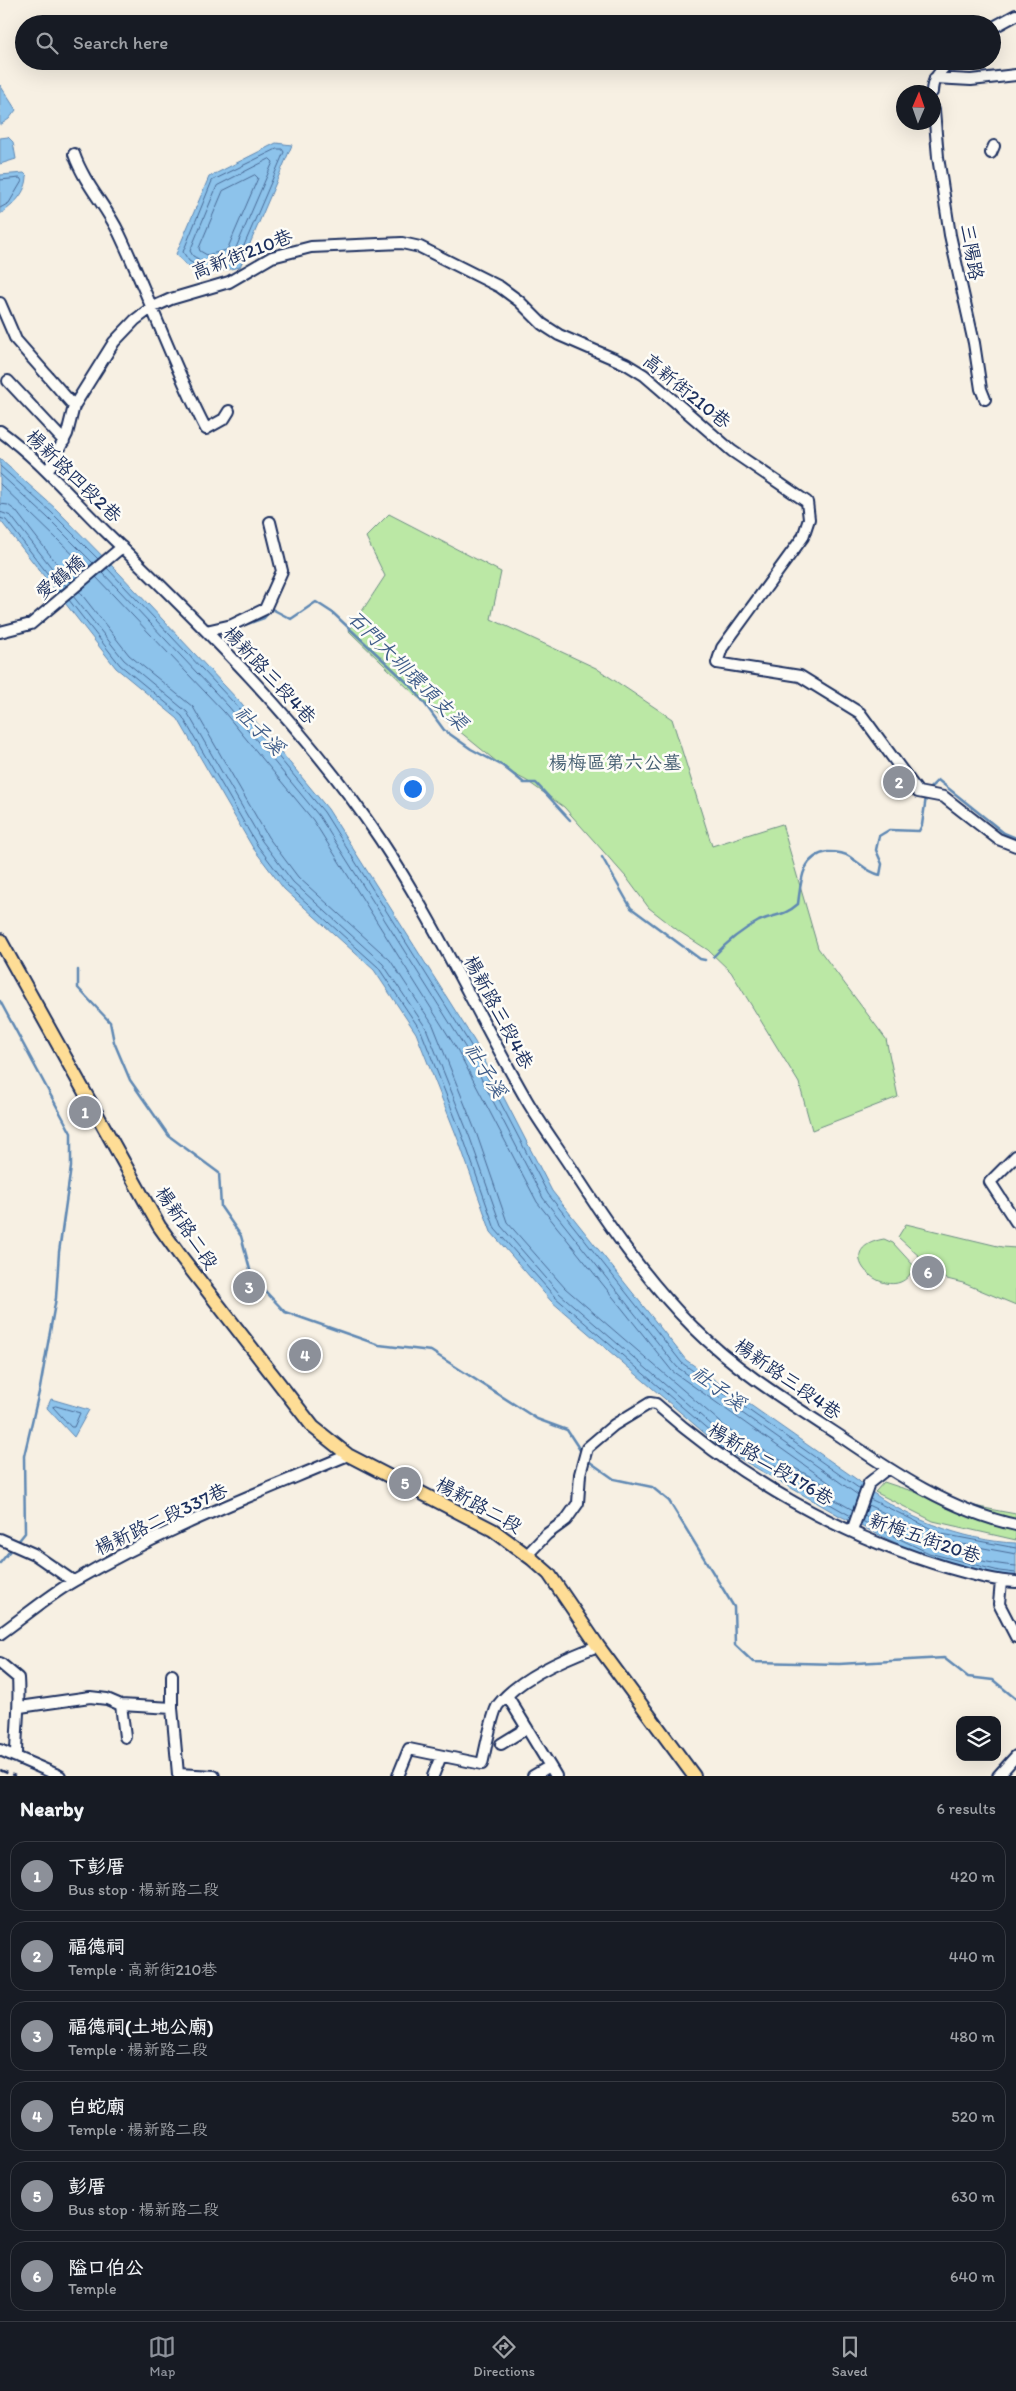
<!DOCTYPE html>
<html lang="en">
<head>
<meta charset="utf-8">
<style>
  :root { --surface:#171b24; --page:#20242c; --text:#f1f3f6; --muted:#9ea1a6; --line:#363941; --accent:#8c9099 }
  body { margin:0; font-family:Itim,"LXGW WenKai TC",sans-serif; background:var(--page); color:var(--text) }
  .controls { position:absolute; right:15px; bottom:15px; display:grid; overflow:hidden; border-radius:10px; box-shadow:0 5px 20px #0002 }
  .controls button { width:45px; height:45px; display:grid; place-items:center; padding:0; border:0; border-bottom:1px solid var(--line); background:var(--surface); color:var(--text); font:25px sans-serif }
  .compass { position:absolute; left:896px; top:85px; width:45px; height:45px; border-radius:50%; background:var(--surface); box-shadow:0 5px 20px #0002; rotate:2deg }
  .you { position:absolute; left:412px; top:788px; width:18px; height:18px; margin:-12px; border:4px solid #fff; border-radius:50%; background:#1a73e8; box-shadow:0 0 0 8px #1a73e833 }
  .badge { display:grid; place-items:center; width:32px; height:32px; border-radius:50%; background:var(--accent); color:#fff; font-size:16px; font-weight:700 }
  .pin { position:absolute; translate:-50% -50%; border:2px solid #fff; box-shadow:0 1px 5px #0006 }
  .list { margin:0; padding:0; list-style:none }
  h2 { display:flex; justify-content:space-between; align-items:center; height:65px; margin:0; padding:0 20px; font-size:21px }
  h2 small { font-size:16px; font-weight:400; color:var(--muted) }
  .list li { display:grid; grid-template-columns:32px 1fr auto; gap:15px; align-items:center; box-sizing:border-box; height:70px; margin:0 10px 10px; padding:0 10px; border:1px solid var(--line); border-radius:15px }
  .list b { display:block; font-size:19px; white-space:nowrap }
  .list p { margin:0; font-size:16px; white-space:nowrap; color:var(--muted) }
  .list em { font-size:16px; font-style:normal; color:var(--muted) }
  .icon { flex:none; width:28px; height:28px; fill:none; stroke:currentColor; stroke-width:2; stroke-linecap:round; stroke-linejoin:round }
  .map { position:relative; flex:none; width:1016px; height:1776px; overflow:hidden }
  .search { position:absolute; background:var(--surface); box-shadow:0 5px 20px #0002; left:15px; right:15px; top:15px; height:55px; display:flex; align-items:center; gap:12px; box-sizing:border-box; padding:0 18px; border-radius:28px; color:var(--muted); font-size:19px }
  .sheet { height:545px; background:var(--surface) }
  nav { display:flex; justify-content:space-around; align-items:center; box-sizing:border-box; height:70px; border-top:1px solid var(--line); background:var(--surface); font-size:14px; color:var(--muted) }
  nav a { display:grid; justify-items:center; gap:2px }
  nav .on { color:var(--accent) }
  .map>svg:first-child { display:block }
  .green { fill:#bbe8a5; stroke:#6b8c82 }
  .water { fill:#8dc3eb; stroke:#5f88b3 }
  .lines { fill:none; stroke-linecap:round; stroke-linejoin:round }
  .shore { stroke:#496a96; stroke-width:1 }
  .stream { stroke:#5f88b3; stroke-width:2.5 }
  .minor-casing { stroke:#1b2f5e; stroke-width:14 }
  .major-casing { stroke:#1b2f5e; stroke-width:16 }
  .minor { stroke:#fdfcf7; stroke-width:10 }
  .major { stroke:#fedd96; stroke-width:12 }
  .rail { stroke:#1b2f5e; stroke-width:2.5; stroke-dasharray:8 4; stroke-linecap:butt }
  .labels { text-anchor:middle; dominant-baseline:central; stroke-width:5; stroke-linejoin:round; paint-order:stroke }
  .street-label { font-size:19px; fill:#1b2f5e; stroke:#fdfcf7 }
  .park-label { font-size:19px; fill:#435d70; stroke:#fdfcf7 }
  .water-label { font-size:20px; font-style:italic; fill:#3d5b88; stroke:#fdfcf7 }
</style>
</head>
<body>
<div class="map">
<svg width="1016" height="1776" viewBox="0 0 1016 1776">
  <rect width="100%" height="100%" fill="#f7f0e3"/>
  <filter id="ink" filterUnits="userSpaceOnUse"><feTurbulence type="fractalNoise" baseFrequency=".02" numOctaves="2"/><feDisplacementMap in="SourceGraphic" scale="10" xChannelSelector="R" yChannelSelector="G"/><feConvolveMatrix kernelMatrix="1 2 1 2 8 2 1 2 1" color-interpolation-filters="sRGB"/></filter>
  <g filter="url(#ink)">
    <path class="green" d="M389,514L501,572L491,619L596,668L672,719L712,846L782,824L818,948L886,1039L898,1097L812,1130L799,1083L731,972L708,950L680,932L649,908L626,877L564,807L527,781L508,771L415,695L349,631L385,576L366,537Z
      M906,1224L1002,1247L1016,1248V1305L963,1283L943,1278L898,1237Z
      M884,1239L893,1243L914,1266C898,1314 821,1250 884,1239Z
      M884,1482C927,1497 971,1506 1016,1514V1540L933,1521L875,1492Z"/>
    <path class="water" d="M0,85L16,110L9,119L0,125Z
      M8,137L13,142L16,159L0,164V138Z
      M276,143L292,145L240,267L203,275L186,265L176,254L209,177Z
      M24,173L27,176C27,192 13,206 0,214V175Z
      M0,459L55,508L119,573L238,700L328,809L475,1042L552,1191L686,1360L859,1481C894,1515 967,1542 1016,1543V1578L999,1576L927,1558L840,1516L723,1449L551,1301L491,1232L459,1142L416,1033L374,970L284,889L253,848L178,719L116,668L0,520Z
      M51,1399L89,1410L74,1437L47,1408Z"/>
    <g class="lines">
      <path class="shore" d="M277,149H282L284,152L237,262L204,270L189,261L183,252L212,181Z
        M270,159L273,162L232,257L206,263L193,256L190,251L217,186Z
        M255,175L258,178L227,250L207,255L200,251L199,248L223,191Z
        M0,180L20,178L22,181L9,203L0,208
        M0,466L51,512L98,559
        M0,474L47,517L93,563
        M0,484L87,568
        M0,504L8,505L16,511L71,582
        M0,512L11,516L66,586
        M0,518L6,520L61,591
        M107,568L234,703L324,812L470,1044L548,1194L682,1363L860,1489
        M102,572L229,707L319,816L465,1047L543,1198L677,1367L858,1495
        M79,591L129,655L193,707L268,837L298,877L390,960L433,1025L477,1135L507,1222L565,1288L734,1434L831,1488V1484L672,1371L537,1202L458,1051L313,820L224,712L96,577
        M73,596L124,660L187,712L262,841L293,882L383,964L426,1028L470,1138L501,1226L559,1293L729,1440L853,1510
        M69,600L120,665L182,716L257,845L288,886L378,967L421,1031L464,1140L495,1229L555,1297L726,1445L851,1516
        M56,1406L80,1413L74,1427H71L53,1407Z
        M870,1499L942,1534L1016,1548
        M868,1505L940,1540L1016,1554
        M864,1515C913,1538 962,1562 1016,1566
        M862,1521L929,1553L999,1571L1016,1573"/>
      <path class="stream" d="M239,627L264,618L272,609L291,619L316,602L333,613L414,689L444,730L471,749L503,766L524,783H536L570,820
        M927,791L938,780L1004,833L1016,838
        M602,857L631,908L700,959L705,960
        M713,957C727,942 740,931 759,921C776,913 782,918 798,904C801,882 801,856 828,852C835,852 845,853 850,857C861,864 867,872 880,875L882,864L876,850L879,836L889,830L919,831L922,825L926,797
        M78,970V988L110,1022L114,1042L130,1080L169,1136L219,1173L221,1207L241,1236L252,1277L285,1312L379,1345L431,1351L537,1419L567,1430L582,1453
        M0,1001L71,1133V1167L59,1252L56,1298L40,1388L24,1456L25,1533L17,1543
        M587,1460L614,1479L652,1487L669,1501L734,1607L735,1645L753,1662L839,1664L944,1658L968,1677L993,1680L1016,1699
        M0,1563L13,1547"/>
      <g class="minor-casing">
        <path id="minor" d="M992,28L1016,15
          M935,78L971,80L1016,75
          M932,92C932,78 941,71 950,61
          M934,110L938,157L950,235L974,343L981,389L985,399
          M991,153L994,146
          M74,154C84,183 106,206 119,233C150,298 173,366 206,429L224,419L229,411
          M0,303L16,340L74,406
          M8,381L64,441
          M0,431C40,460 70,497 105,531C204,627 303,724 380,839C435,922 476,1012 526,1099C540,1123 557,1146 572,1169C608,1225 646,1280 693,1327C737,1371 788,1402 840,1436C894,1473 951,1511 1016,1525
          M48,471L67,434L74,406L114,342L135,320L151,308L171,299L229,282L272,257L311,247L402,243L420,247L500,287L519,301L542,324L559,335L626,364L644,375L732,451L807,502L809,519L803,537L722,648L717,663L800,676L860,713L918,792L944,797L998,839L1016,846
          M206,631L232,625L265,609L282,571L270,522
          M0,632L31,624L122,547
          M1016,1156L990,1182L1016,1222
          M852,1531L869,1483L888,1468
          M0,1539L34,1554L73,1581
          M527,1555L547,1534L566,1520L578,1503L580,1474L587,1448L614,1425L650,1403L656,1404C739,1478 842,1537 949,1568C971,1574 993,1581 1016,1582
          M1001,1581L999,1604L1016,1637
          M0,1634C24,1617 48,1596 74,1581C161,1530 256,1494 348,1455
          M0,1663L18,1678C20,1705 16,1730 16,1757
          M172,1675V1708L178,1774L214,1776
          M508,1697L556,1776
          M121,1705L125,1737
          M20,1707L90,1697L107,1699L121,1705L172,1708
          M501,1744L527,1728
          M0,1750L60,1776
          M398,1776L409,1749L482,1764C485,1752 492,1713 498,1705C520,1677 565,1658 598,1646
          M433,1776L441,1756
          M533,1776L550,1766
          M998,1776L1016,1756"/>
      </g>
      <g class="major-casing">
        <path id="major" d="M0,940L159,1226L179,1254L313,1427L348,1455L493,1530L532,1559L549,1574L598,1646L694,1776"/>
      </g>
      <use href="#minor" class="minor"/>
      <use href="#major" class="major"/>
      <path class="rail" d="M0,1770L15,1776"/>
    </g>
  </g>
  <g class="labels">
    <g class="street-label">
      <text transform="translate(972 252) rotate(80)">三陽路</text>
      <text transform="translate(242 254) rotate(-21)">高新街210巷</text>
      <text transform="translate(687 391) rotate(39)">高新街210巷</text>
      <text transform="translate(74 476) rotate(44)">楊新路四段2巷</text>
      <text transform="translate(60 577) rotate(-40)">愛鶴橋</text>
      <text transform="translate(270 675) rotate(47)">楊新路三段4巷</text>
      <text transform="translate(499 1012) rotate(62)">楊新路三段4巷</text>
      <text transform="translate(187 1228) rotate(56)">楊新路二段</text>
      <text transform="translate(788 1379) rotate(35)">楊新路三段4巷</text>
      <text transform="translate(771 1464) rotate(31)">楊新路二段176巷</text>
      <text transform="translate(479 1505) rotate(29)">楊新路二段</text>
      <text transform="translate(161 1519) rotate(-25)">楊新路二段337巷</text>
      <text transform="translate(925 1538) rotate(19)">新梅五街20巷</text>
    </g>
    <g class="park-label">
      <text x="615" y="762">楊梅區第六公墓</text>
    </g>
    <g class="water-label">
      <text transform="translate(408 670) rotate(45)">石門大圳環頂支渠</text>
      <text transform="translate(260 730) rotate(45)">社子溪</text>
      <text transform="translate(486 1070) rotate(58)">社子溪</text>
      <text transform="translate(719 1388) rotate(37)">社子溪</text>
    </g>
  </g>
</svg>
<div class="controls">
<button><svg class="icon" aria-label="layers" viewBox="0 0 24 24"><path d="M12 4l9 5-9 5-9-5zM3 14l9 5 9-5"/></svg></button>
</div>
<svg class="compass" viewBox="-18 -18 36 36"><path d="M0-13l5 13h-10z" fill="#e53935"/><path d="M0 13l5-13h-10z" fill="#9ea1a6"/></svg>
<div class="you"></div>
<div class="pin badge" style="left:85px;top:1112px">1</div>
<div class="pin badge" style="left:899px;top:782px">2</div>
<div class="pin badge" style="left:249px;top:1287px">3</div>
<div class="pin badge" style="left:305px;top:1355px">4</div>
<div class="pin badge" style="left:405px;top:1483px">5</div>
<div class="pin badge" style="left:928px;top:1272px">6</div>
<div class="search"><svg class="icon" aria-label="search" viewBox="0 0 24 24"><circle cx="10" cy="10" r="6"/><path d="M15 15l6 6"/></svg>Search here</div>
</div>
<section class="sheet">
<h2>Nearby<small>6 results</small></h2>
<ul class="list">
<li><span class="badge">1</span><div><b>下彭厝</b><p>Bus stop · 楊新路二段</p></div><em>420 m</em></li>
<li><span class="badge">2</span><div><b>福德祠</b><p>Temple · 高新街210巷</p></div><em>440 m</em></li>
<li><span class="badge">3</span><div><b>福德祠(土地公廟)</b><p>Temple · 楊新路二段</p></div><em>480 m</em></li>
<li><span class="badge">4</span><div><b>白蛇廟</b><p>Temple · 楊新路二段</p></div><em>520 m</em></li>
<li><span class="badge">5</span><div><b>彭厝</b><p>Bus stop · 楊新路二段</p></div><em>630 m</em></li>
<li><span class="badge">6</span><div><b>隘口伯公</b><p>Temple</p></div><em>640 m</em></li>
</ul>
</section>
<nav>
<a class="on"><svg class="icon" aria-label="map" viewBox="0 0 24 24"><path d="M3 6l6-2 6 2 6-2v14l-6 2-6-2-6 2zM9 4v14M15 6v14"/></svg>Map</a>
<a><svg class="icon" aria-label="directions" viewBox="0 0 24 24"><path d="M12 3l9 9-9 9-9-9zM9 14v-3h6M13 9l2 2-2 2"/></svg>Directions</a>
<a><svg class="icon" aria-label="saved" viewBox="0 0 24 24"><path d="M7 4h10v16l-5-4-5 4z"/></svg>Saved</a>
</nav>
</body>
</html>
